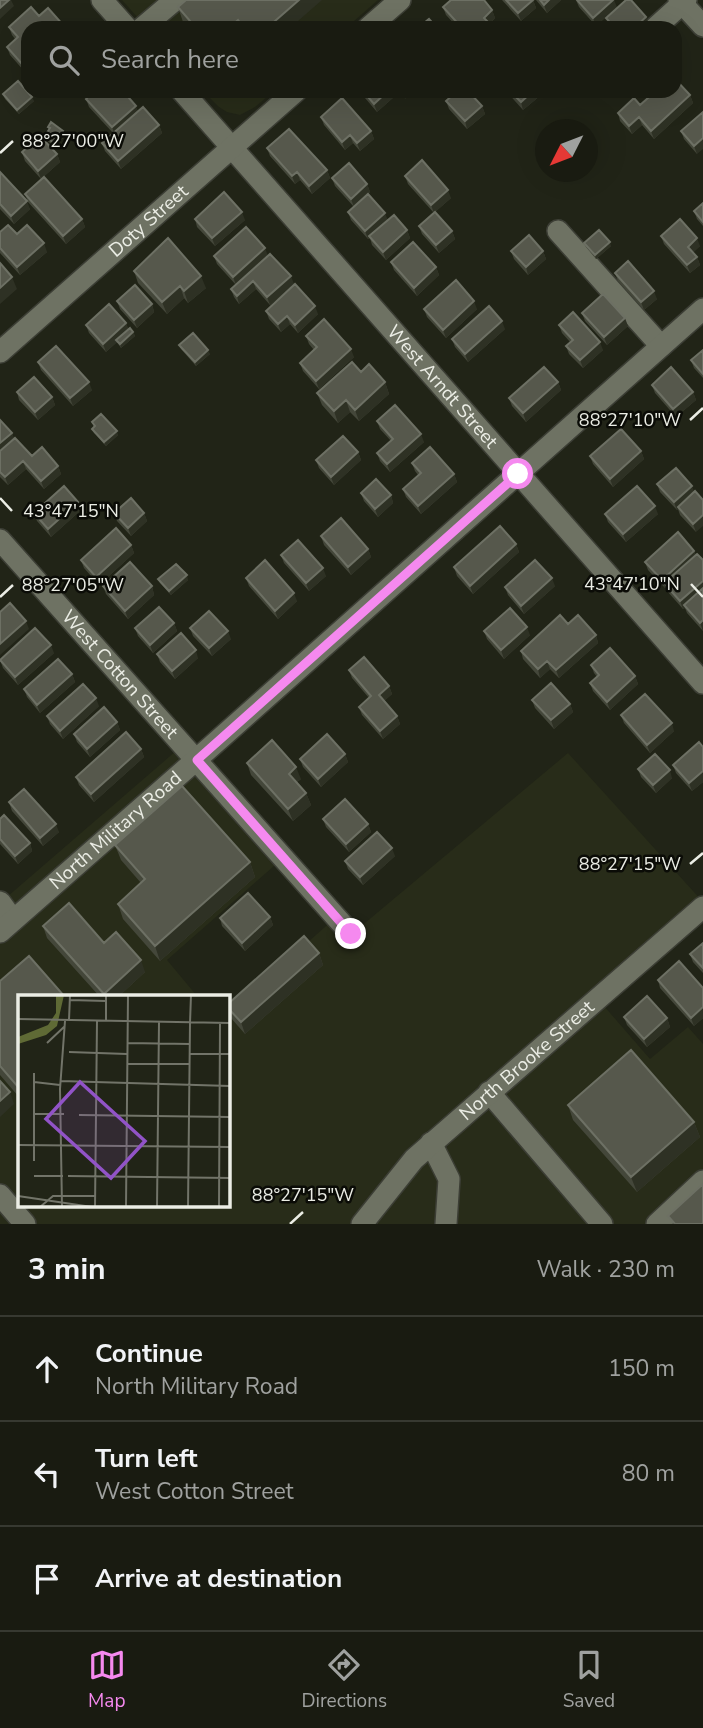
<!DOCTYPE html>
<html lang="en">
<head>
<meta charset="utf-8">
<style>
  :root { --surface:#191b11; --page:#26281f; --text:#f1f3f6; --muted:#9fa19f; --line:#373931; --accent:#f589ef }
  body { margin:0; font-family:"Nunito Sans",sans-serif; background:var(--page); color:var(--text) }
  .compass { position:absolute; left:535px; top:119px; width:63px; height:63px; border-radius:50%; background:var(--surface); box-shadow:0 7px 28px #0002; rotate:228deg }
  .stop { position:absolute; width:21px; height:21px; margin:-16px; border:5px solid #f589ef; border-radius:50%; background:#fff }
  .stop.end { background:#f589ef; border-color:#fff; box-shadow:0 2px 7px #0008 }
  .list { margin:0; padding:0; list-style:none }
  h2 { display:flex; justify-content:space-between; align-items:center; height:91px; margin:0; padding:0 28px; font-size:30px }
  h2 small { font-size:23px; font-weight:400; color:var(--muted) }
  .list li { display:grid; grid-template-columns:46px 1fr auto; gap:21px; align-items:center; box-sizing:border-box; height:105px; padding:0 28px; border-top:2px solid var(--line) }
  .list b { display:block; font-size:26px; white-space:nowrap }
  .list p { margin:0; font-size:23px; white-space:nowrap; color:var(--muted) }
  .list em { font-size:23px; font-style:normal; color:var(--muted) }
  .icon { flex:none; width:38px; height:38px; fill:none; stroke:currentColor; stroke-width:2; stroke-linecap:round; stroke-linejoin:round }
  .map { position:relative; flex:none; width:703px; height:1224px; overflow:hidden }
  .search { position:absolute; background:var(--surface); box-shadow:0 7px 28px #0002; left:21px; right:21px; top:21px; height:77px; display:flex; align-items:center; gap:18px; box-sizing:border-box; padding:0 24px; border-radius:21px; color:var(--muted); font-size:26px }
  .sheet { height:406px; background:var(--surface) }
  nav { display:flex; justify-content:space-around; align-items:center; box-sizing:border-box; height:98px; border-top:2px solid var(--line); background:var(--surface); font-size:19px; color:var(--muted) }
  nav a { display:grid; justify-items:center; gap:4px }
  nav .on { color:var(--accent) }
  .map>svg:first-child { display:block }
  .built { fill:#282c19 }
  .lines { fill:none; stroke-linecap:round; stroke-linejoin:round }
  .minor-casing { stroke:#3c3e35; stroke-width:24 }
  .minor { stroke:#6e7263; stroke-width:21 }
  .wall { fill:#44473a }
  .shaded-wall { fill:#2e3124 }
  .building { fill:#56584c; stroke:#6d7064; stroke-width:2 }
  .route { stroke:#f589ef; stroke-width:9 }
  .ticks { fill:none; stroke:#ebede5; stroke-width:2.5 }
  .labels { text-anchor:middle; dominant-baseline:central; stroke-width:5; stroke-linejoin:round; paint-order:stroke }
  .street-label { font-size:19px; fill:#ebede5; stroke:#0b0c07 }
  .inset-road { fill:none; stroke:#727469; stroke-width:2 }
  .view { fill:#9153c7; fill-opacity:0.15; stroke:#9153c7; stroke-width:3.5 }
  .inset-edge { fill:none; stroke:#ebede5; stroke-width:3.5 }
  .ticks-label { font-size:18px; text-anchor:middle; fill:#ebede5; stroke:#0b0c07; stroke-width:5; stroke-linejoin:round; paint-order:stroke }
</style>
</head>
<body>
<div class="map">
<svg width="703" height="1224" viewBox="0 0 703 1224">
  <rect width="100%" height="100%" fill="#212417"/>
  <path class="built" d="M122,0H378L346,28H147Z
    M203,91H274L255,107L240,115L227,112L219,107Z
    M191,738L290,852L167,960L197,996H19V1205H228V1013L343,911L359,928L568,753L703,902L597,998L650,1059L688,1027L703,1044V1224H0V903Z"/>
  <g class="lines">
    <g class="minor-casing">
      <g id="minor">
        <path d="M102,0L127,28"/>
        <path d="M679,0L703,26"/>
        <path d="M142,28L175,0"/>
        <path d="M368,28L400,0"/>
        <path d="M655,28L686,0"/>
        <path id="s1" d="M182,91L703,683"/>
        <path d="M558,231L661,346"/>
        <path id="s2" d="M0,352L296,91"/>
        <path id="s3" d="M0,540L351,934"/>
        <path d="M0,902L13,920"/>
        <path id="s4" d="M0,932L196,760L703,309"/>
        <path d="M489,1092L602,1224"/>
        <path d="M431,1143L449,1179L446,1224"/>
        <path d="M0,1195L25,1224"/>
        <path id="s5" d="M362,1224L414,1159L703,907"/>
        <path d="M657,1224L703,1181"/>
      </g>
    </g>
    <use href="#minor" class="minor"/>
  </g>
  <path class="wall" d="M502,0H533L536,8L521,21Z
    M536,0H561L547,13Z
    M576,0L617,7L596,26L579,7Z
    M178,7L290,28H188L183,22Z
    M443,7L492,10L495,18L489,24L492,28H458L446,15Z
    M39,16L25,72L10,55L7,47L15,39L12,35L9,27Z
    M646,17L649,25L646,28H611L606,18Z
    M359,91H393L395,96L377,112Z
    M506,91H539L541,95L523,110Z
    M3,94L34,101L19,114L5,99Z
    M690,95L693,103L654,139L642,125L632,134L620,121L618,113L640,105Z
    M86,99L138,111L159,125L162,133L121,169L105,151L102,143L113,133L89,107Z
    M446,101L482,106L485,114L467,129L449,109Z
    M703,112L697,154L684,139L681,131Z
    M321,117L371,131L374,139L360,151L353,143L345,150L324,125Z
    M48,127L63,131L65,135L56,147L46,140L45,136L49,130Z
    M267,148L327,170L330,178L312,194L300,180L295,184L270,156Z
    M22,152L57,154L60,162L41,179L25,161Z
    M0,172L30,209L14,224L0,209Z
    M405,176L451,198L435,212L452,231L455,239L439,253L422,234L419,226L434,213L408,184Z
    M332,178L367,184L370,192L368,194L388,220L407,230L410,238L386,260L372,245L370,238L368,239L351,220L348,212L354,207L335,186Z
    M25,194L82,219L85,227L66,244L28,202Z
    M703,203V226L697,219L694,211Z
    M195,219L245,220L215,246L197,227Z
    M0,232L47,252L20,275L0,253Z
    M661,236L700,246L693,252L697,257L700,265L690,273L664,244Z
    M584,243L611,246L596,259L586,247Z
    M511,251H543L546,259L528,275L514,259Z
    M214,256H268L294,284L270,305L256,289L239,304L234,297L231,289L236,285L217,264Z
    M391,262L436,267L439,275L417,296L394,270Z
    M134,271L206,288L188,303L184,298L167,314L138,283Z
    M615,273L657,299L644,310L618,281Z
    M117,301L152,304L154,312L137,328L120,309Z
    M424,309H477L446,338L427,317Z
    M266,311L318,314L298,333L290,324L281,332L269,319Z
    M582,313L628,326L607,345L585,321Z
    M126,323L128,329L133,332L135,336L121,348L117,342L106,352L89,333L86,325Z
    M559,325L603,350L583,368L569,354L566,346L570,342L562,333Z
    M505,329L468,362L455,347L452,339Z
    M306,336L354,357L319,389L303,371L300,363L314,350L309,344Z
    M179,345L210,354L196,366L181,349Z
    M703,350V378L694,368L691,360Z
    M38,362L92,390L73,406L41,370Z
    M361,372L385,382L389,394L359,421L350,412L338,423L322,405L317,393Z
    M558,382L561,390L526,422L512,406L509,398Z
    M652,385L693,392L696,400L676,417L655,393Z
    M17,392L52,397L55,405L38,420L19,400Z
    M0,420L12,433L14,439L32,456L58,466L61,474L44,489L26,469L8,485L0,477Z
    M377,421L424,442L390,472L380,461L377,453L391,441L380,429Z
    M92,422L118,435L106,446L94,433L92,429L94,427Z
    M641,451L644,459L613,487L593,464L590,456Z
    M358,452L361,460L334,485L319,468L316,460Z
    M412,463L454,474L457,482L421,514L406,497L403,489L418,475L415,471Z
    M657,484L694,492L696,532L680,515L678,509L677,510L660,492Z
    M361,493L391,495L393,503L378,517L364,501Z
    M81,510L51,537L37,521L34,513Z
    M114,513H144L147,521L131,536L117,521Z
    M605,514H658L626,542L608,522Z
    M321,536L368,549L371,557L351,575L324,545Z
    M516,544L519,552L473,594L457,576L454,567Z
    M131,545L134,553L99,585L84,568L81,560Z
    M694,551L696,555L703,631L687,613L685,608L683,609L667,591L666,587L665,588L648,570L645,562Z
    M281,555L326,576L309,591L284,563Z
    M246,578L297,601L278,619L249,586Z
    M158,579L188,580L171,595L160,583Z
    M103,586H152L154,595L128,619L106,594Z
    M555,586L524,614L508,595L505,587Z
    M174,623L177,631L153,653L138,636L135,628Z
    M568,624L596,635L598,643L559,678L550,669L540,678L523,659L521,651Z
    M190,628L231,639L212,656L193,636Z
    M484,631L530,635L504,659L487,639Z
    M54,653L18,685L3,668L0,660Z
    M157,654L198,658L175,679L160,662Z
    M591,665L635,676L638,684L610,710L593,691L590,683L597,677L594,673Z
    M349,670L389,686L392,694L384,701L397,716L400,724L383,739L362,715L359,707L369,698L352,678Z
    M72,674L75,682L40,713L27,697L24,689Z
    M532,700L570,704L573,712L554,729L535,708Z
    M99,706L63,739L50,724L47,716Z
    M621,715L674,731L650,753L624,723Z
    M117,722L120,730L90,757L77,742L74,734Z
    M703,747V782L692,791L676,773L673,765Z
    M141,749L144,757L94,802L79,785L76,777Z
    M345,754L348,762L321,787L303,767L300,759Z
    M247,763L301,779L297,782L306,793L311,805L293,821L251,775Z
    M638,769L672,778L656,793L641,777Z
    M9,802L59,832L43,846L12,811Z
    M0,819L30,843L32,851L18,864L0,844Z
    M323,819L368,824L371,832L349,852L326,827Z
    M115,845L250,862L255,877L160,961L123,919L118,904L141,883L121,860Z
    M395,856L363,885L348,869L345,861Z
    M270,917L273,925L245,951L222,926L220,918Z
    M43,926L104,943L145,972L118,997H100L47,938Z
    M703,943V973L693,962L690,954Z
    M319,953L323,965L245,1034L230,1017L228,1011V1004Z
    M658,980L703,988V1018L694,1026L660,988Z
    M0,981L19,997V1097L0,1075Z
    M624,1017L667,1018L670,1027L647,1047L627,1025Z
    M568,1105L694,1122L700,1137L637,1192L573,1120Z"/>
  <path class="shaded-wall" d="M9,0H11L14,6L0,19V8Z
    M299,0H322L290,28H267Z
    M533,0L536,8L521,21L518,13Z
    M549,0H561L547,13L544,5Z
    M613,0H614L617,7L596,26L593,18Z
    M492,10L495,18L487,26L484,18Z
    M646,17L649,25L646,28H634Z
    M238,20L240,28H229Z
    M28,58V69L25,72L22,64Z
    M388,91H393L395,96L377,112L374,104Z
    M402,91H413L405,99Z
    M533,91H539L541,95L523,110L521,102Z
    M690,95L693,103L654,139L651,131Z
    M32,97L34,101L19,114L17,110Z
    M136,106L139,114L115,135L112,127Z
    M482,106L485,114L467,129L465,121Z
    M639,117L642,125L632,134L629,126Z
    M159,125L162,133L121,169L118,161Z
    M63,131L65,135L56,147L54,143Z
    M371,131L374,139L360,151L357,143Z
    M350,135L353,143L345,150L342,142Z
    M703,138V149L697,154L694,146Z
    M57,154L60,162L41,179L38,171Z
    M327,170L330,178L312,194L309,186Z
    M297,172L300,180L295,184L292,176Z
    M367,184L370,192L354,207L351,199Z
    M448,190L451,198L434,213L431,205Z
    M27,201L30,209L14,224L11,216Z
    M242,212L245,220L215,246L212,238Z
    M385,213L388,221L368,239L365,231Z
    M82,219L85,227L66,244L63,236Z
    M407,230L410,238L386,260L383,252Z
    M452,231L455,239L439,253L436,245Z
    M697,238L700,246L691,255L688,247Z
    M610,242L611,246L596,259L595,255Z
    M44,243L47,252L20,275L17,267Z
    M265,248L268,256L236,285L233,277Z
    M543,251L546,259L528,275L526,267Z
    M697,257L700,265L690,273L687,265Z
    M436,267L439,275L417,296L414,288Z
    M201,276L206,288L188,303L184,291Z
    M291,276L294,284L270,305L267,297Z
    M12,277L17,289L0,304V288Z
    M253,281L256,289L239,304L237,296Z
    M180,286L184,298L167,314L162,302Z
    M654,291L657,299L644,310L641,302Z
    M474,301L477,309L446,338L443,330Z
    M152,304L154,312L137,328L134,320Z
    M315,306L318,314L298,333L295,325Z
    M287,316L290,324L281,332L278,324Z
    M625,318L628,326L607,345L604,337Z
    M502,321L505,329L468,362L465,354Z
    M126,323L129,331L116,340L117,342L106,352L103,344Z
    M133,332L135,336L121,348L120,344Z
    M600,342L603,350L583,368L580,360Z
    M351,349L354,357L319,389L316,381Z
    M208,350L210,354L196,366L195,362Z
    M89,382L92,390L73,406L70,398Z
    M385,382L389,394L359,421L355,410Z
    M558,382L561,390L526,422L523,413Z
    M693,392L696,400L676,417L673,409Z
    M52,397L55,405L38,420L35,412Z
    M346,400L350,412L338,423L334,411Z
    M117,431L118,435L106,446L104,442Z
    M12,433L15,441L0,454V443Z
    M421,434L424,442L390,472L387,464Z
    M641,451L644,459L613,487L610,479Z
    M358,452L361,460L334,485L331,477Z
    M23,461L26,469L8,485L5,477Z
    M58,466L61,474L44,489L41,481Z
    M454,474L457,482L421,514L418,506Z
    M692,486L695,494L678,507V509L677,510L674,502Z
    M391,495L393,503L378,517L375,509Z
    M78,502L81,510L51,537L48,529Z
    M655,506L658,514L626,542L623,534Z
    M144,513L147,521L131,536L128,528Z
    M703,515V526L696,532L693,524Z
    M516,544L519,552L473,594L470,586Z
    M131,545L134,553L99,585L96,577Z
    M368,549L371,557L351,575L348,567Z
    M694,551L697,559L664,583L666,587L665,588L662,580Z
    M323,568L326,576L309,591L306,583Z
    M187,575L188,580L171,595L169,591Z
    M552,578L555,586L524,614L521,606Z
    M703,581V592L684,605L685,608L683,609L680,601Z
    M152,586L154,595L128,619L125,611Z
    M294,593L297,601L278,619L275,611Z
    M703,620V631L700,623Z
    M26,621L29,629L0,655V644Z
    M174,623L177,631L153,653L150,645Z
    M527,627L530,635L504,659L501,650Z
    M228,631L231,639L212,656L209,648Z
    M596,635L598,643L559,678L556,670Z
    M51,645L54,653L18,685L15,677Z
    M196,650L198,658L175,679L172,671Z
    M547,661L550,669L540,678L538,669Z
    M72,674L75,682L40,713L37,705Z
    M635,676L638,684L610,710L607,702Z
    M389,686L392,694L382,703L379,695Z
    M96,698L99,706L63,739L60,731Z
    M570,704L573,712L554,729L551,720Z
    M397,716L400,724L383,739L380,731Z
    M117,722L120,730L90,757L87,749Z
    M672,723L674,731L650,753L647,745Z
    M141,749L144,757L94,802L91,794Z
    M345,754L348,762L321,787L318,779Z
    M296,767L301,779L293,785L289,774Z
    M670,770L672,778L656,793L653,785Z
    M703,771V782L692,791L689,783Z
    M306,793L311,805L293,821L288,809Z
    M56,824L59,832L43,846L40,838Z
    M368,824L371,832L349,852L346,844Z
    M30,843L32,851L18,864L15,856Z
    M392,848L395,856L363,885L360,877Z
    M250,862L255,877L160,961L155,946Z
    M270,917L273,925L245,951L242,943Z
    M319,953L323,965L245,1034L241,1022Z
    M141,960L145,972L118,997H105L104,994Z
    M703,1007V1018L694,1026L691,1018Z
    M667,1018L670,1027L647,1047L644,1039Z
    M10,1092L14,1104L0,1117V1101Z
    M694,1122L700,1137L637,1192L631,1177Z"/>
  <path class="building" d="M0,0H9L0,8Z
    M186,0H299L267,28H244L238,20L229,28H196L178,7Z
    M451,0H484L492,10L484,18L491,25L488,28H462L443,7Z
    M506,0H533L518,13Z
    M540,0H549L544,5Z
    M577,0H613L593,18Z
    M626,0H631L646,17L634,28H615L606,18Z
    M31,7L39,16L48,8L64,26L62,28H28V58L22,64L7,47L18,37L9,27Z
    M429,19L437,28H418Z
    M675,79L690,95L651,131L639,117L629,126L618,113L634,98L640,105L656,91H675Z
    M18,81L32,97L17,110L3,94Z
    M95,91H123L136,106L112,127L86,99Z
    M363,91H388L374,104Z
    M457,91H468L482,106L465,121L446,101Z
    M510,91H533L521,102Z
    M342,98L371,131L357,143L350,135L342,142L321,117Z
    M143,107L159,125L118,161L102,143Z
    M703,112V138L694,146L681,131Z
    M51,122L63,131L54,143L45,136L50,128L48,127Z
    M561,122L568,130H552Z
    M289,129L327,170L309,186L297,172L292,176L267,148Z
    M40,136L57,154L38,171L22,152Z
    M422,160L448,190L431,205L405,176Z
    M349,163L367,184L351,199L332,178Z
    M0,172L27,201L11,216L0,204Z
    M44,177L82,219L63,236L25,194Z
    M224,192L242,212L212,238L195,219Z
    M368,194L385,213L365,231L348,212Z
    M703,203V222L694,211Z
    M435,212L452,231L436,245L419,226Z
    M394,215L407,230L383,252L369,236Z
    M680,219L697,238L688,247L697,257L687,265L661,236Z
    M8,225L17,234L27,225L44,243L17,267L0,248V232Z
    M246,227L265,248L233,277L214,256Z
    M599,230L610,242L595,255L584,243Z
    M529,235L543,251L526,267L511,251Z
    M168,238L201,276L184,291L180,286L162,302L134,271Z
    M413,242L436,267L414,288L391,262Z
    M270,254L291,276L267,297L253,281L237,296L231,289Z
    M628,261L654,291L641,302L615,273Z
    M0,263L12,277L0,288Z
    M456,280L474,301L443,330L424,309Z
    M295,284L315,306L295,325L287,316L278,324L266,311Z
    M135,285L152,304L134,320L117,301Z
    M603,294L625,318L604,337L582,313Z
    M109,304L126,323L103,344L86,325Z
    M489,306L502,321L465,354L452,339Z
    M573,312L600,342L580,360L566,346L573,340L559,325Z
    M324,319L351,349L316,381L300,363L317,347L306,336Z
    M130,328L133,332L120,344L116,340Z
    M193,333L208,350L195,362L179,345Z
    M56,346L89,382L70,398L38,362Z
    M703,350V374L691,360Z
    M352,362L361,372L369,364L385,382L355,410L346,400L334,411L317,393Z
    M544,367L558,382L523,413L509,398Z
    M671,367L693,392L673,409L652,385Z
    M34,377L52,397L35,412L17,392Z
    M395,405L421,434L387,464L377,453L393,439L377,421Z
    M101,414L117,431L104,442L92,429L95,426L92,422Z
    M0,420L12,433L0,443Z
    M621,429L641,451L610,479L590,456Z
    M343,436L358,452L331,477L316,460Z
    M15,438L32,456L42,447L58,466L41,481L23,461L5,477L0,472V451Z
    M430,447L454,474L418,506L403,489L421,473L412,463Z
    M676,468L692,486L674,502L657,484Z
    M376,479L391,495L375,509L361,493Z
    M64,486L78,502L48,529L34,513Z
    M637,486L655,506L623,534L605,514Z
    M695,491L703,500V515L693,524L678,507Z
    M131,498L144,513L128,528L114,513Z
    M341,518L368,549L348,567L321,536Z
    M500,526L516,544L470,586L454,567Z
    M116,528L131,545L96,577L81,560Z
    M678,532L694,551L662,580L645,562Z
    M298,540L323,568L306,583L281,555Z
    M697,554L703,560V581L680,601L664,583Z
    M265,560L294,593L275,611L246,578Z
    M535,560L552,578L521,606L505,587Z
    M130,562L152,586L125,611L103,586Z
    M176,564L187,575L169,591L158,579Z
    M703,588V620L700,623L684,605Z
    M10,603L26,621L0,644V612Z
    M159,607L174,623L150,645L135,628Z
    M510,608L527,627L501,650L484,631Z
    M209,611L228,631L209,648L190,628Z
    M560,615L568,624L578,615L596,635L556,670L547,661L538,669L521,651Z
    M35,628L51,645L15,677L0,660Z
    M181,633L196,650L172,671L157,654Z
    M610,648L635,676L607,702L590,683L599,675L591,665Z
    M364,657L389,686L379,695L397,716L380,731L359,707L371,696L349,670Z
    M58,659L72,674L37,705L24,689Z
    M551,683L570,704L551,720L532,700Z
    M83,684L96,698L60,731L47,716Z
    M645,694L672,723L647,745L621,715Z
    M104,707L117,722L87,749L74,734Z
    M126,732L141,749L91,794L76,777Z
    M327,734L345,754L318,779L300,759Z
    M272,740L296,767L289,774L306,793L288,809L247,763Z
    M699,742L703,747V771L689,783L673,765Z
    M655,754L670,770L653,785L638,769Z
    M182,786L250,862L155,946L118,904L145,879L115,845Z
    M24,789L56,824L40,838L9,802Z
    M345,799L368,824L346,844L323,819Z
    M4,815L30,843L15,856L0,839V819Z
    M377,832L392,848L360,877L345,861Z
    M248,893L270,917L242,943L220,918Z
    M69,903L104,943L116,932L141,960L104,994L43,926Z
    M304,936L319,953L241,1022L228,1008V1004Z
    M703,943V968L690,954Z
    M29,956L65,997H19V1088L0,1066V981Z
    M679,961L703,988V1007L691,1018L658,980Z
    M647,996L667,1018L644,1039L624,1017Z
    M631,1050L694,1122L631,1177L568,1105Z
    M0,1081L10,1092L0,1101Z
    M703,1184V1224H675L668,1216Z"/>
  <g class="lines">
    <path class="route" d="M351,934L197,760L518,474"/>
  </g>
  <path class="ticks" d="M0,153L13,141M690,420L703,408M0,498L12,511M691,584L703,597M0,597L13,585M690,864L703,853M290,1224L303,1212"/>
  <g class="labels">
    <g class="street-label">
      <text stroke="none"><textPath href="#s2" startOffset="198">Doty Street</textPath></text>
      <text stroke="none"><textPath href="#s1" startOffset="394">West Arndt Street</textPath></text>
      <text stroke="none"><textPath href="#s3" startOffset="180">West Cotton Street</textPath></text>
      <text stroke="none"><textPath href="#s4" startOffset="154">North Military Road</textPath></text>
      <text stroke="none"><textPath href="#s5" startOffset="233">North Brooke Street</textPath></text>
    </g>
  </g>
  <g transform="translate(18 995)">
    <rect width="212" height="212" fill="#212417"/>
    <path d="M38,0H46L39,31L28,40L0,49V42L30,30L38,18Z" fill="#5f6a35"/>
    <path class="inset-road" d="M52,5L88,6M0,24L212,28M51,25L52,0M88,26V0M172,28L173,0M29,48L47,31M109,48L172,49M51,57L109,59M172,59H212M109,69H172M16,78V166M43,86L212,91M16,87L42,90M16,119H46M61,120L212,122M0,150L212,152M16,181H45M50,181L212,183M0,201L74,212M22,212L35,201H77M44,212L42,94L47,26M77,212L79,26M108,212L110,0M139,212L141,27M170,212L172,28M201,212L202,28"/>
    <path class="view" d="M62,87L127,146L93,183L28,124Z"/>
    <rect width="212" height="212" class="inset-edge"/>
  </g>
  <g class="ticks-label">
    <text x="73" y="147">88°27'00"W</text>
    <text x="630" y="426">88°27'10"W</text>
    <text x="71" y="517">43°47'15"N</text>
    <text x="632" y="590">43°47'10"N</text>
    <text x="73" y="591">88°27'05"W</text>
    <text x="630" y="870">88°27'15"W</text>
    <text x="303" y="1201">88°27'15"W</text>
  </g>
</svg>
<svg class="compass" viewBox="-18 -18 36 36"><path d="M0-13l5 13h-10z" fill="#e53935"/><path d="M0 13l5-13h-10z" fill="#9fa19f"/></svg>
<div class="stop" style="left:518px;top:474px"></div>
<div class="stop end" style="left:351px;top:934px"></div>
<div class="search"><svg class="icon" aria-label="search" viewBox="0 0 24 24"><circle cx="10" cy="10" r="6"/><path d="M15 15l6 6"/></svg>Search here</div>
</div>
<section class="sheet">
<h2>3 min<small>Walk · 230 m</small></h2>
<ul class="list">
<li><svg class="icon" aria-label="ahead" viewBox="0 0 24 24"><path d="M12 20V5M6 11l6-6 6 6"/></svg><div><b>Continue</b><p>North Military Road</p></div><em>150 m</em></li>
<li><svg class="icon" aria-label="left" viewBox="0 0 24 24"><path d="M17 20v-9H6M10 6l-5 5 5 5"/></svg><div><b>Turn left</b><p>West Cotton Street</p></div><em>80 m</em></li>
<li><svg class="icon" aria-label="arrive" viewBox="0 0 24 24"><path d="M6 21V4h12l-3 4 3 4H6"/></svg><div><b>Arrive at destination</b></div></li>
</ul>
</section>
<nav>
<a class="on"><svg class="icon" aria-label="map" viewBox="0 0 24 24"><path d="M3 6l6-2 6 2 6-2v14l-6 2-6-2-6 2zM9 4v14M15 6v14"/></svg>Map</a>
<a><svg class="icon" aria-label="directions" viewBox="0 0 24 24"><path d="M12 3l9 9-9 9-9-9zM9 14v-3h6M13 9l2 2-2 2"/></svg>Directions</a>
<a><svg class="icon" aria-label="saved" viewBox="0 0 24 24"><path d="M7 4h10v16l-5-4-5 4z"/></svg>Saved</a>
</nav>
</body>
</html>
